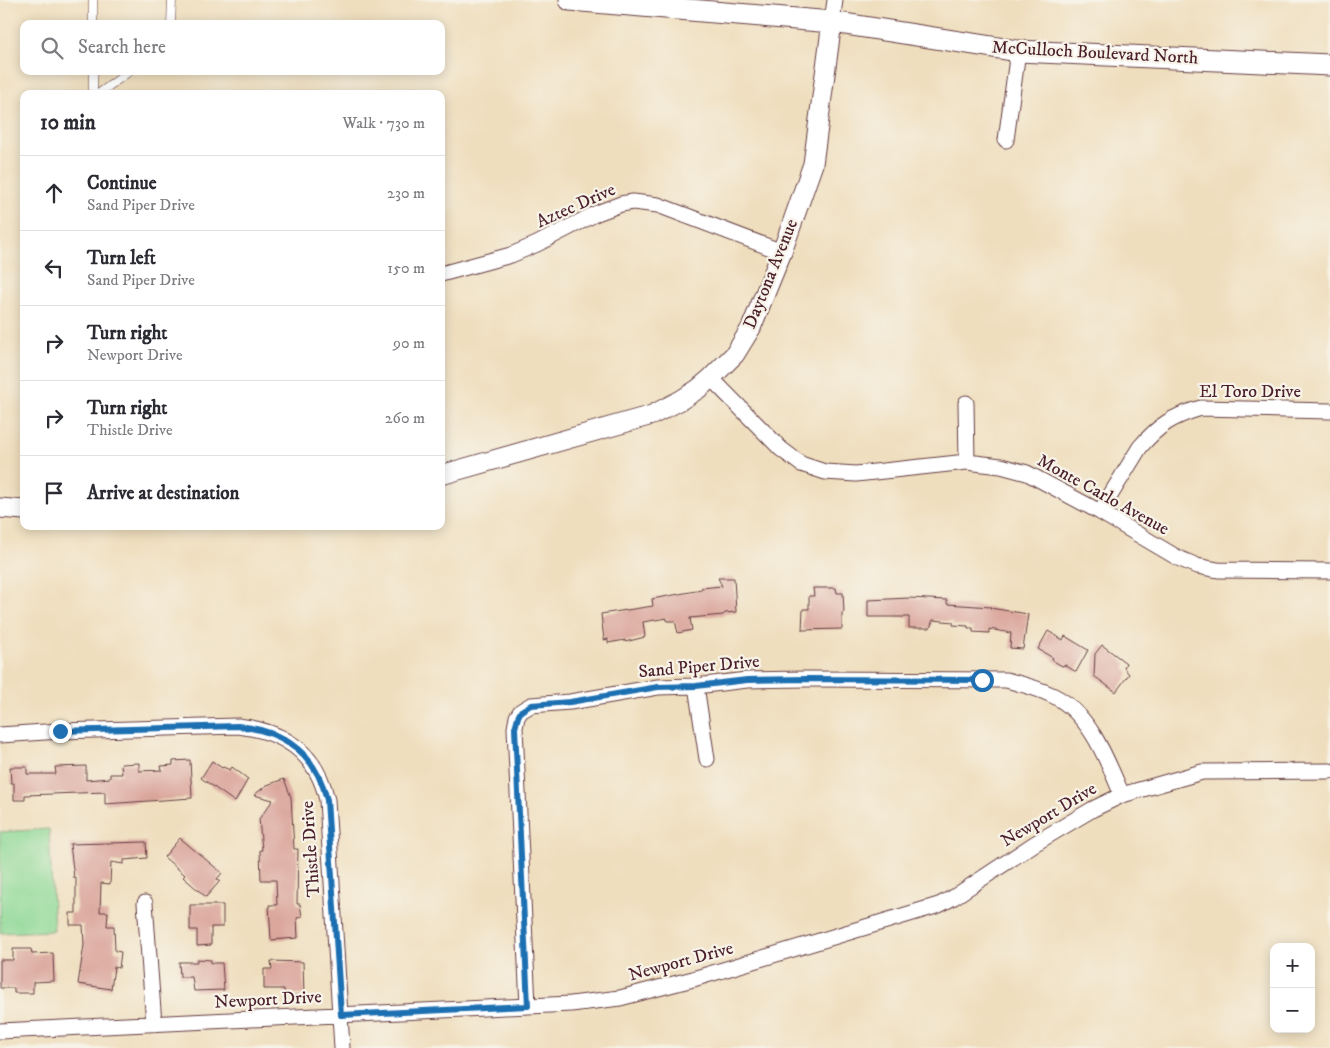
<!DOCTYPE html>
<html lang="en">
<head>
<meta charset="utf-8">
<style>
  :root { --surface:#fff; --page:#f7f7f7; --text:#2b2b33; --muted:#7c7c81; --line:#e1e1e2 }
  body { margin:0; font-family:"IM FELL DW Pica",serif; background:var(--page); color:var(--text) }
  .controls { position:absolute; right:15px; bottom:15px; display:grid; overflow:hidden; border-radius:10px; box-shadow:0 2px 12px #0003 }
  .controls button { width:45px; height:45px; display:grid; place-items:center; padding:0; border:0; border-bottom:1px solid var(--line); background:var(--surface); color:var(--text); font:25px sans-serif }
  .stop { position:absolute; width:15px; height:15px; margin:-11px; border:4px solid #1f6fb2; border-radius:50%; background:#fff }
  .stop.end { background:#1f6fb2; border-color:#fff; box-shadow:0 1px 5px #0008 }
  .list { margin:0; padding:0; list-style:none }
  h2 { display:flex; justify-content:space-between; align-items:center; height:65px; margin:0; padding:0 20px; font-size:21px }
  h2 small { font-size:16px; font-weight:400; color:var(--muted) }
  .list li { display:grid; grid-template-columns:32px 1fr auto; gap:15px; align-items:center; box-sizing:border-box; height:75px; padding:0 20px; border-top:1px solid var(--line) }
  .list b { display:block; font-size:19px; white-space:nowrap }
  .list p { margin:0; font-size:16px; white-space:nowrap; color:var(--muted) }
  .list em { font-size:16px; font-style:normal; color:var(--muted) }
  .icon { flex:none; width:28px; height:28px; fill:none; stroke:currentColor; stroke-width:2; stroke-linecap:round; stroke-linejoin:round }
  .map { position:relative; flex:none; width:1330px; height:1048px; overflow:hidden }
  .search { position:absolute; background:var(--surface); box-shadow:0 2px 12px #0003; left:20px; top:20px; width:425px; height:55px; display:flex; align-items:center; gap:12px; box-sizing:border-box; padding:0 18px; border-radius:10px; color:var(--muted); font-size:19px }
  .panel { position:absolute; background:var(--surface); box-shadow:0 2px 12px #0003; left:20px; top:90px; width:425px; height:440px; border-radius:10px }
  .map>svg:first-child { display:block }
  .green { fill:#8dd895; stroke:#6c7c60 }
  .building { fill:#d9a298 }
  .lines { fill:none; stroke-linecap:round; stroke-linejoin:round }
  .service-casing { stroke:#633c41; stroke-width:9 }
  .minor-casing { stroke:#633c41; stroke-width:17 }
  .tertiary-casing { stroke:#633c41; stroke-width:21 }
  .secondary-casing { stroke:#633c41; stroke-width:23 }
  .service { stroke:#fff; stroke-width:8 }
  .minor { stroke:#fff; stroke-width:15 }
  .tertiary { stroke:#fff; stroke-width:19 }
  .secondary { stroke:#fff; stroke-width:21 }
  .route { stroke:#1f6fb2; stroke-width:6 }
  .labels { text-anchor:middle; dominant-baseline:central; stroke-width:4.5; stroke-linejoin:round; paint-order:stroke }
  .street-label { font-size:18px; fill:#4a1f2b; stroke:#f7f3e8 }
</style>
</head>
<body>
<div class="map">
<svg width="1330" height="1048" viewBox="0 0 1330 1048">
  <rect width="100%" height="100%" fill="#f7f3e8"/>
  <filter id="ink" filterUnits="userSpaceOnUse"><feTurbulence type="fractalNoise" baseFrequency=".02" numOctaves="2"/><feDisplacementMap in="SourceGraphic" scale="10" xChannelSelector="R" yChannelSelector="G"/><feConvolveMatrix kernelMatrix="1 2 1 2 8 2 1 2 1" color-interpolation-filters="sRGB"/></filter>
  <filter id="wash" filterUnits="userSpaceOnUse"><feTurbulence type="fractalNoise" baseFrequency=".0096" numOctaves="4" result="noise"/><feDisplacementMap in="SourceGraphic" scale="20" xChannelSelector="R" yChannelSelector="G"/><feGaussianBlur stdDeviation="1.12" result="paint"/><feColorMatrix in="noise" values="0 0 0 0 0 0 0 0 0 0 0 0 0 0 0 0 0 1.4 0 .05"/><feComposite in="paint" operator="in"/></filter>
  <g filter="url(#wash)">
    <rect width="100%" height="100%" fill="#efdebd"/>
    <path class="green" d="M49,829L54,931L0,933V832Z"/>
    <g id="blocks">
      <path class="building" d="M718,578H734L736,612L725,613L723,615L690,618L692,630L678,633L675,621H667V618L643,622L645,637L625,642V640L608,643V639L604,640L601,614L653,606L652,599L701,590V588L722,586Z
        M813,588H836L837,593H843L844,612L842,613V629L802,630L803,609H809V596H814Z
        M909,598L947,600V604L991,607L990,608L1028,614L1023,649L1010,648L1011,633L989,629V633L973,632V628H968V626L953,625V622L933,620L930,628H909V617H868V600Z
        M1048,631L1063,640L1065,636L1088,650L1076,672L1065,665L1062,666L1052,660L1053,658L1038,649Z
        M1102,645L1126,663L1124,668L1129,674L1116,692L1094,676L1095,654Z
        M190,760L192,798L105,804V792L25,795V800H14V783H11L10,767H27V774H56L55,767L86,766V780L110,778V774H122L121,764L139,763V771L162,770L161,766L173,765V761Z
        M212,761L222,768L223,767L230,770L232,767L248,779L235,802L201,778Z
        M284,779L291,797L294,849H298L297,904H300L302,917L297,918L298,938L271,940L269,905H277L276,880H261L260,850H262L259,819L273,800L254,795L267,785Z
        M180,838L222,873L217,879L220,881L206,897L183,877L185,875L164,857Z
        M146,842L147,858L124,860V864L111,862L110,884L101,883L100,912H108L107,926H114L115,951L121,952L119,968L114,967L111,989L78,984L84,945L83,925H70V913H76V878H74L70,844Z
        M190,905H223V927H211V945L197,946V930H190Z
        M13,949H31L32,954L53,953L54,981L33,982V993H14V988H0V960H13Z
        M197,959L211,960V963H222L224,990L194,991L192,977H180L179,962H197Z
        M271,961L303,962L304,995H285L284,989H264V969H272Z"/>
    </g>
  </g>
  <g filter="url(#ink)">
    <use href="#blocks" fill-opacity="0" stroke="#633c41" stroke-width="1"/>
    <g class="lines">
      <g class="service-casing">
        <path id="service" d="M93,24V0
          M171,24L172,0
          M93,94V71
          M98,94L130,71"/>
      </g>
      <g class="minor-casing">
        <path id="minor" d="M832,22L835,0
          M1006,140L1018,51
          M441,274L511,255L537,244L597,213L621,204L633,202L658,205L782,252
          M711,378L781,449L801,464L825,472L856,474L967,462L1001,466L1027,473L1100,512L1178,558L1197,566L1218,570L1330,571
          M966,403L967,462
          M1100,512L1140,447C1159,425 1173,416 1201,408L1330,411
          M696,686L707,759
          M0,735L60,731L238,726C284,731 317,753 327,800L342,1048
          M145,903L154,1024
          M528,1006L515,728L517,717L521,711L531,705L570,702L658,687L696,686L747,680L807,679L1006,680C1022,684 1038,688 1054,696C1090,714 1107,760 1122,795
          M0,1031L571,1004L620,998L693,979L939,905L954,897L1034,844L1093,809L1122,795L1202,772L1330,771"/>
      </g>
      <g class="tertiary-casing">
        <path id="tertiary" d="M441,475L652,415L681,400L698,389L711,378L735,354L751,328L782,252L813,164L832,22
          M0,508L24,510"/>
      </g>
      <g class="secondary-casing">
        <path id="secondary" d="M570,0L832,22L1018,51L1330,65"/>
      </g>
      <use href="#service" class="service"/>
      <use href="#minor" class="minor"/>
      <use href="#tertiary" class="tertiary"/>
      <use href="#secondary" class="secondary"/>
    </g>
  </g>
  <g class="lines" filter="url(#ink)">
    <path class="route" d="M60,731L238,726C284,731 316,753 327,800L341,1015L528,1006L515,728L518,717L521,711L531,705L570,702L658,687L696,686L747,680L807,679L982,680"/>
  </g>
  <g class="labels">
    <g class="street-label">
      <text transform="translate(1095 53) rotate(3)">McCulloch Boulevard North</text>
      <text transform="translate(576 206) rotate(-24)">Aztec Drive</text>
      <text transform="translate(771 274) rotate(-68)">Daytona Avenue</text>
      <text x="1250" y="392">El Toro Drive</text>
      <text transform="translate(1103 495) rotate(29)">Monte Carlo Avenue</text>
      <text transform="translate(699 667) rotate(-5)">Sand Piper Drive</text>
      <text transform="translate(1049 815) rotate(-31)">Newport Drive</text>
      <text transform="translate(311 849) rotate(-94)">Thistle Drive</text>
      <text transform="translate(681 962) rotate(-15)">Newport Drive</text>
      <text transform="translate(268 1000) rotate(-3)">Newport Drive</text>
    </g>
  </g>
</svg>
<div class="controls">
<button>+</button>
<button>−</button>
</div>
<div class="stop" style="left:982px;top:680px"></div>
<div class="stop end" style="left:60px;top:731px"></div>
<div class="search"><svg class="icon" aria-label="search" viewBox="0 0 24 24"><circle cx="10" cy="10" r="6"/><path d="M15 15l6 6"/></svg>Search here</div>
<section class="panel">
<h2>10 min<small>Walk · 730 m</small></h2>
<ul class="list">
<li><svg class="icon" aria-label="ahead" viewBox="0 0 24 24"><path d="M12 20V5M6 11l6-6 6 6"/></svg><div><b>Continue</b><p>Sand Piper Drive</p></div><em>230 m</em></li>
<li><svg class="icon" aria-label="left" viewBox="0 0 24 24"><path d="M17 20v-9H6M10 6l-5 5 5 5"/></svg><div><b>Turn left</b><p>Sand Piper Drive</p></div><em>150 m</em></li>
<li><svg class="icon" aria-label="right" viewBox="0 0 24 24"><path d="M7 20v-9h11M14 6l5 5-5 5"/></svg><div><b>Turn right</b><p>Newport Drive</p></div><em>90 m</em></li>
<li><svg class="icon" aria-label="right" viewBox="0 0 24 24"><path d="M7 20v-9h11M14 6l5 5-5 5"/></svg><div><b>Turn right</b><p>Thistle Drive</p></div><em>260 m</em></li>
<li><svg class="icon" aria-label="arrive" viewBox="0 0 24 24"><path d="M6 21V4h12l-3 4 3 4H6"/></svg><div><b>Arrive at destination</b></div></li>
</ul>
</section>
</div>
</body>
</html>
